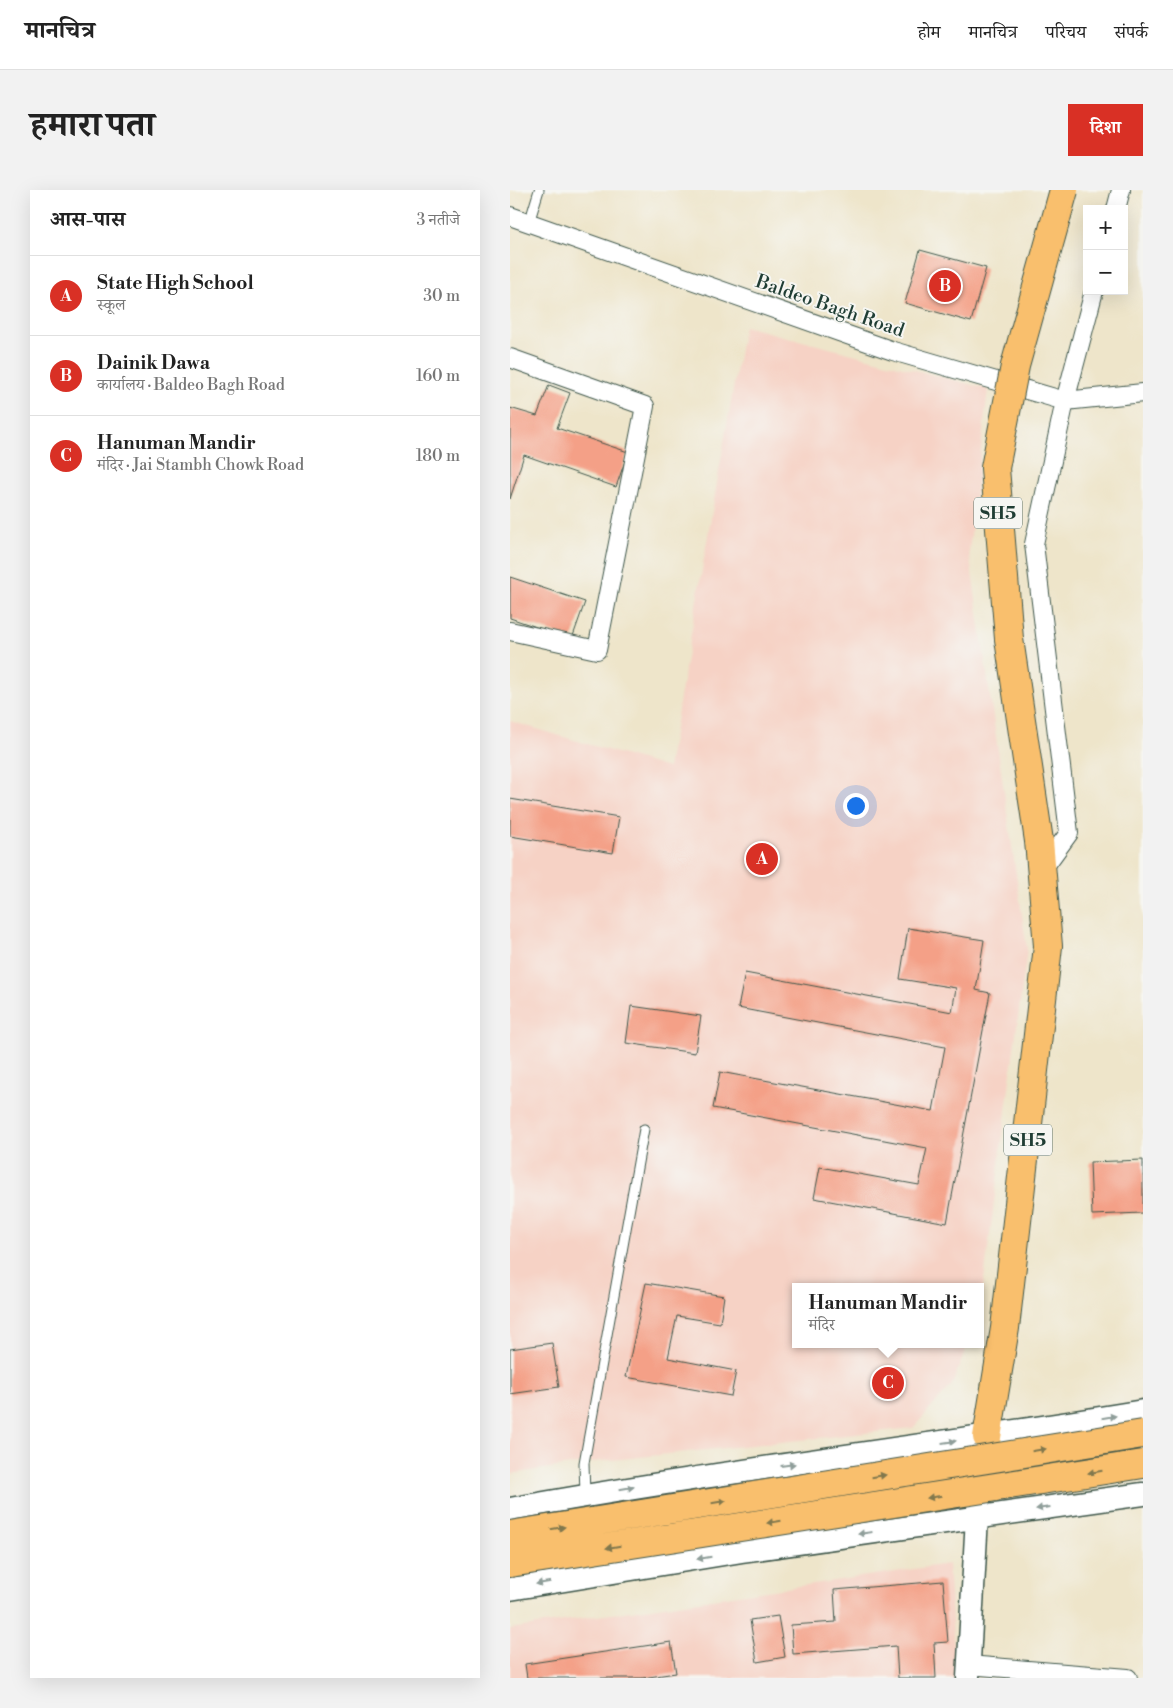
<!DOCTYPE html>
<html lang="hi">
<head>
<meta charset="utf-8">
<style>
  :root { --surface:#fff; --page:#f2f2f2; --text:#222; --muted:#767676; --line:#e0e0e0; --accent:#d93025 }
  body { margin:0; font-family:"Libre Bodoni","Noto Serif Devanagari",serif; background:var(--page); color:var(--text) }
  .controls { position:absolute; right:15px; top:15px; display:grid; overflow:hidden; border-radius:0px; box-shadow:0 5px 20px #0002 }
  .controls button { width:45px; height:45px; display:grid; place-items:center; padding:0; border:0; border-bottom:1px solid var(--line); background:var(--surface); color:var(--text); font:25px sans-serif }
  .you { position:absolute; left:345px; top:615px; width:18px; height:18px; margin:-12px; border:4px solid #fff; border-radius:50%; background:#1a73e8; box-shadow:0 0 0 8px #1a73e833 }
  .badge { display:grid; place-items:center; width:32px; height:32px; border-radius:50%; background:var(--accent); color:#fff; font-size:16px; font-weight:700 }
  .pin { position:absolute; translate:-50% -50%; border:2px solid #fff; box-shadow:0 1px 5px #0006 }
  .popup { position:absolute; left:282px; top:1093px; width:192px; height:65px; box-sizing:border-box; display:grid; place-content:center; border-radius:0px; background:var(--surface); filter:drop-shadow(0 1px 4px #0005); font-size:16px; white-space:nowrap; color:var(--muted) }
  .popup b { font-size:19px; color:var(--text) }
  .popup::after { content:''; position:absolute; left:50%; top:100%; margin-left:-10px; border:10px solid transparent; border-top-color:var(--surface) }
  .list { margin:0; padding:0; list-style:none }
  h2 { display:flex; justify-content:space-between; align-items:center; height:65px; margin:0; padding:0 20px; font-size:21px }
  h2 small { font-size:16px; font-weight:400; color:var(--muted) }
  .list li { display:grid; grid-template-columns:32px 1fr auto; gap:15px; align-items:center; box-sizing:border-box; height:80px; padding:0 20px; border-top:1px solid var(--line) }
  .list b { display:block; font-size:19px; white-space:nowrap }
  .list p { margin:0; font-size:16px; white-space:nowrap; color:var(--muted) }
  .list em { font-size:16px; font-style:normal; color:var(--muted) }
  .map { position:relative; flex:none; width:633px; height:1488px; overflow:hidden; border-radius:0px }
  header { display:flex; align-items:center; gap:30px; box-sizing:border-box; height:70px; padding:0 25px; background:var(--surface); border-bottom:1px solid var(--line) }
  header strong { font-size:24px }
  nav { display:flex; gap:28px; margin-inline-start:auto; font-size:18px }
  .intro { display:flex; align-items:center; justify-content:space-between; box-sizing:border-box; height:120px; padding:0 30px }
  h1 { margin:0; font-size:35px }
  .button { padding:12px 22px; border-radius:0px; background:var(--accent); color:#fff; font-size:18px; font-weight:700 }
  main { display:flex; gap:30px; padding:0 30px }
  aside { flex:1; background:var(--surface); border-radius:0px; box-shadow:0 5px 20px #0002 }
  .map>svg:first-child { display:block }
  .built { fill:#f6d2c5 }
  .building { fill:#f4a087 }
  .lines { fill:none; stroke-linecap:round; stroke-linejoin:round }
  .service-casing { stroke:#3e564a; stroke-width:11 }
  .minor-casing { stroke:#3e564a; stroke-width:20 }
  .tertiary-casing { stroke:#3e564a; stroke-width:25 }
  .primary-casing { stroke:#3e564a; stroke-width:30 }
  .service { stroke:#fff; stroke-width:9 }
  .minor { stroke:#fff; stroke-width:18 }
  .tertiary { stroke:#fff; stroke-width:22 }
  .primary { stroke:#f9bf6d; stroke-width:28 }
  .primary-bridge-casing { stroke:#3e564a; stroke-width:30; stroke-linecap:butt }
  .primary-bridge { stroke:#f9bf6d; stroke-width:28 }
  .oneway { fill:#8f9e9a }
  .oneway2 { fill:#81784e }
  .labels { text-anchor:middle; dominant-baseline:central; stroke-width:4; stroke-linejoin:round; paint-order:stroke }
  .shield { fill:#f6f6f2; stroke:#60746d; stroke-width:1 }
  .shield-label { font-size:18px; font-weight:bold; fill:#1f3d34 }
  .street-label { font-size:19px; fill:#1f3d34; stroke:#f6f6f2 }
</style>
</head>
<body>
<header>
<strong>मानचित्र</strong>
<nav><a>होम</a><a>मानचित्र</a><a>परिचय</a><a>संपर्क</a></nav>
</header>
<div class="intro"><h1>हमारा पता</h1><a class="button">दिशा</a></div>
<main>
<aside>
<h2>आस-पास<small>3 नतीजे</small></h2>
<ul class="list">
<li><span class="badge">A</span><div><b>State High School</b><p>स्कूल</p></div><em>30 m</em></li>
<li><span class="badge">B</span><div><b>Dainik Dawa</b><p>कार्यालय · Baldeo Bagh Road</p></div><em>160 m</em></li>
<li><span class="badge">C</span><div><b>Hanuman Mandir</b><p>मंदिर · Jai Stambh Chowk Road</p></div><em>180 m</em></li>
</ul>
</aside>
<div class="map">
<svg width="633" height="1488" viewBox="0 0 633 1488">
  <rect width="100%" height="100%" fill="#f6f6f2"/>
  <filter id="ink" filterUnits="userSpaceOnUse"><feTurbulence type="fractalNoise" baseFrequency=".02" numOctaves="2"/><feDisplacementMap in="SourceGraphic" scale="10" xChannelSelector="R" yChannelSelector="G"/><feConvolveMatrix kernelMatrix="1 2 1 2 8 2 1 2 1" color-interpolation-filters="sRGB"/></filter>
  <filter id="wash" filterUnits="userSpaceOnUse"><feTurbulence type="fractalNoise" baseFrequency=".0096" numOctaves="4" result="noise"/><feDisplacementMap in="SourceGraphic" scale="20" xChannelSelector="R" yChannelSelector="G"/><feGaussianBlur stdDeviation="1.12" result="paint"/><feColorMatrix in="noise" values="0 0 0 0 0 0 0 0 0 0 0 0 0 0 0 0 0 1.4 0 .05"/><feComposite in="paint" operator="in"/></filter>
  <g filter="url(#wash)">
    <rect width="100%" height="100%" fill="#eee5ca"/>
    <path class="built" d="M234,136L478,199L459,362L517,759L471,1113L470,1097H286V1154H458L442,1195L403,1238L74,1273L0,1284V531L158,578Z
      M438,1374L446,1488H0V1439Z"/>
    <g id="blocks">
      <path class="building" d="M410,60L476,78L461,132L395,113Z
        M39,195L60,203L47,238L118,262L106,297L14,265L0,309V218L27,226Z
        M0,387L75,412L62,449L0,428Z
        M0,609L109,627L103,663L0,646Z
        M398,738L474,750L466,800L480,803L437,1033L304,1008L310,977L409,995L417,958L203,918L210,882L423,921L435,857L228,818L235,783L442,822L446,798L390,789Z
        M121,816L191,826L185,863L116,853Z
        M633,970V1023L582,1025L580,972Z
        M136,1093L214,1106L210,1133L167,1126L158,1168L226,1181L221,1206L116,1187Z
        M42,1153L49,1197L0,1204V1159Z
        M433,1391L438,1452L424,1453L426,1488H388L386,1456L283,1464L281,1435L326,1432L324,1400Z
        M268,1426L275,1467L247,1472L240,1430Z
        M161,1452L166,1483L132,1488H17L15,1474Z"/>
    </g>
  </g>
  <g filter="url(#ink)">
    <use href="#blocks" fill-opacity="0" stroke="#3e564a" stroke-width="1"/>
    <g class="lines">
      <g class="service-casing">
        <path id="service" d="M19,33L29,0
          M75,1305L74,1273L134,939"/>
      </g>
      <g class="minor-casing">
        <path id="minor" d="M606,19L611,0
          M0,26L383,161L555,211L633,203
          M0,168L135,216L87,460L0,441
          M532,680L559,643L524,354L555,211L584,101
          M458,1475L618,1488"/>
      </g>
      <g class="tertiary-casing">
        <path id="tertiary" d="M0,1319C210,1281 422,1256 633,1221
          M0,1399L232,1361L633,1304
          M458,1488L467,1327L476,1252"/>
      </g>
      <g class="primary-casing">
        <path id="primary" d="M477,1247L495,1138L538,756L529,651"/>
      </g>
      <use href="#service" class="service"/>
      <use href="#minor" class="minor"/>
      <use href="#tertiary" class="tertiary"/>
      <use href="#primary" class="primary"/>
      <g class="primary-bridge-casing">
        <path id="primary-bridge" d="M529,651L499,449L485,278L505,176L554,0
          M0,1345L633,1244
          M0,1373L633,1274"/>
      </g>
      <use href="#primary-bridge" class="primary-bridge"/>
    </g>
    <defs><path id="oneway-solid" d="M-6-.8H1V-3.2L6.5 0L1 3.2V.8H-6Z" transform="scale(1.25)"/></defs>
    <g class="oneway">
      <use href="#oneway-solid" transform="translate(599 1227) rotate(-9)"/>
      <use href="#oneway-solid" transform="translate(439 1252) rotate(-8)"/>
      <use href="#oneway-solid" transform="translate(278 1275) rotate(-8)"/>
      <use href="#oneway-solid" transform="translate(117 1298) rotate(-9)"/>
      <use href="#oneway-solid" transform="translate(533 1318) rotate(172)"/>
      <use href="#oneway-solid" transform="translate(355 1343) rotate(172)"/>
      <use href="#oneway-solid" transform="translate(194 1368) rotate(171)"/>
      <use href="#oneway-solid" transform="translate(33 1393) rotate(171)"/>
    </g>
    <g class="oneway2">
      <use href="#oneway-solid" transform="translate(529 1260) rotate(-9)"/>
      <use href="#oneway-solid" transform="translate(585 1282) rotate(171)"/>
      <use href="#oneway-solid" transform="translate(369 1286) rotate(-9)"/>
      <use href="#oneway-solid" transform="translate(424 1307) rotate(171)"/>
      <use href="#oneway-solid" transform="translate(209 1312) rotate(-9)"/>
      <use href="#oneway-solid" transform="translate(264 1332) rotate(171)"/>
      <use href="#oneway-solid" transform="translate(48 1338) rotate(-9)"/>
      <use href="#oneway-solid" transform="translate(103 1357) rotate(171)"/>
    </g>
  </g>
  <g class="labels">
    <g class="shield">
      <rect x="464" y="307.5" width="48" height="31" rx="4"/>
      <rect x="494" y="934.5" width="48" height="31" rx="4"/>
    </g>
    <g class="shield-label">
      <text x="488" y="323">SH5</text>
      <text x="518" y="950">SH5</text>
    </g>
    <g class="street-label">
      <text transform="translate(320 116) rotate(19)">Baldeo Bagh Road</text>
    </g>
  </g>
</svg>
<div class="controls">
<button>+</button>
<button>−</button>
</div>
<div class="you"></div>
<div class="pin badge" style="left:252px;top:669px">A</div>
<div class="pin badge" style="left:435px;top:96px">B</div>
<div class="pin badge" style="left:378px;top:1193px">C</div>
<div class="popup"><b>Hanuman Mandir</b>मंदिर</div>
</div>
</main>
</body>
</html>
